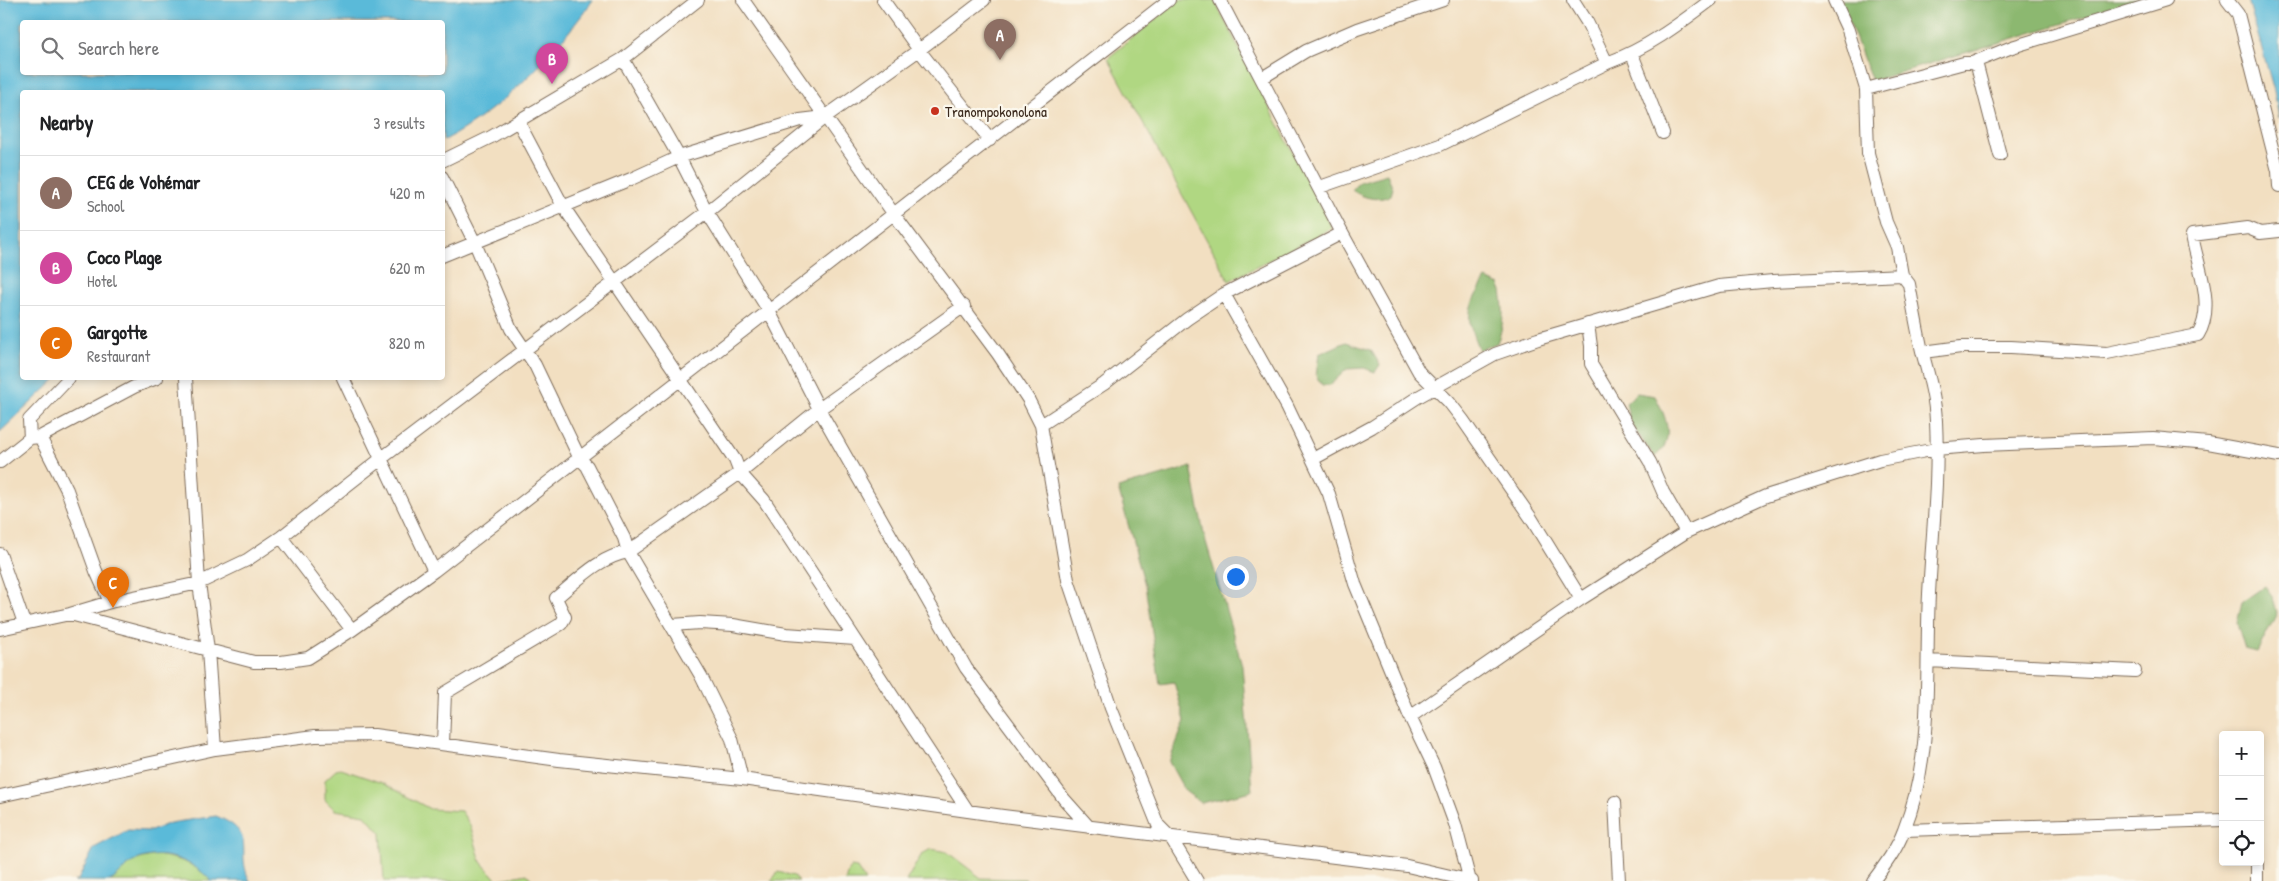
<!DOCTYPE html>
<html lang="en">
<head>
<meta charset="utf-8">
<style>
  :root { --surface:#fff; --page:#f6f6f6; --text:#202124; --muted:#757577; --line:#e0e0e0; --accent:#c8321e }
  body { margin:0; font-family:"Patrick Hand",sans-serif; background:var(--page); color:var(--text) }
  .controls { position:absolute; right:15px; bottom:15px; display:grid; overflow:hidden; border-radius:5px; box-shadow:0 2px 8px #0003 }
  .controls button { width:45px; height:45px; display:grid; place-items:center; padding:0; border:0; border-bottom:1px solid var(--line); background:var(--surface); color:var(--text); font:25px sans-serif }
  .you { position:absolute; left:1235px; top:576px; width:18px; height:18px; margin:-12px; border:4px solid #fff; border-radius:50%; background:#1a73e8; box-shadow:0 0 0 8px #1a73e833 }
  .badge { display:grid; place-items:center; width:32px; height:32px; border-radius:50%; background:var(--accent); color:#fff; font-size:16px; font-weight:700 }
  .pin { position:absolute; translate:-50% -41px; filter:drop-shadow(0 1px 2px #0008) }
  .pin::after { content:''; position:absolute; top:26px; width:18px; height:15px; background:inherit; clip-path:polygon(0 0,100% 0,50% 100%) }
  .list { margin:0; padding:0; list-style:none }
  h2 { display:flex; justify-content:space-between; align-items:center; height:65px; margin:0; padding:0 20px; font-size:21px }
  h2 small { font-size:16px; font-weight:400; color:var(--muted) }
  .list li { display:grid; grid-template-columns:32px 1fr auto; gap:15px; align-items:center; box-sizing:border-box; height:75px; padding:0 20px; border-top:1px solid var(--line) }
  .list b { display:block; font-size:19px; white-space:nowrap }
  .list p { margin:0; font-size:16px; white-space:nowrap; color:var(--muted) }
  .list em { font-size:16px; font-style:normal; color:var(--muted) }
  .icon { flex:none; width:28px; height:28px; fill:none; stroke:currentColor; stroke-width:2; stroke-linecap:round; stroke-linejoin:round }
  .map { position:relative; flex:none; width:2279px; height:881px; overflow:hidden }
  .search { position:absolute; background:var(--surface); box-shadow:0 2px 8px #0003; left:20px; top:20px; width:425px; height:55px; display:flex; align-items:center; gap:12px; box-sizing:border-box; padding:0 18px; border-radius:5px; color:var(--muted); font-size:19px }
  .panel { position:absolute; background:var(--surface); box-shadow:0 2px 8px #0003; left:20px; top:90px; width:425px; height:290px; border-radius:5px }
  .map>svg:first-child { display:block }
  .green { fill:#b0d782; stroke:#768050 }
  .forest { fill:#8cb870; stroke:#647147 }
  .water { fill:#5abad9; stroke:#4a727c; fill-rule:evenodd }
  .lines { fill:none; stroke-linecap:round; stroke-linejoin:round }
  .minor-casing { stroke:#7b6957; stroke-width:14 }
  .minor { stroke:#fff; stroke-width:12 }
  .poi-dot { fill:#c8321e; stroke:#fbf7ec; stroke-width:2 }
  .labels { text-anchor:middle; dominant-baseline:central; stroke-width:4.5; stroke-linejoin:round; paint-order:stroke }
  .poi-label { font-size:15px; fill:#3b2a1e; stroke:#fbf7ec; text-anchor:start }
</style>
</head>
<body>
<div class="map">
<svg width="2279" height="881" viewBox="0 0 2279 881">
  <rect width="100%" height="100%" fill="#fbf7ec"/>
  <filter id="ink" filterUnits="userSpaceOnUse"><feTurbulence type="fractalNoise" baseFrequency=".02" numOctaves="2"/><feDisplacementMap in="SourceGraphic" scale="10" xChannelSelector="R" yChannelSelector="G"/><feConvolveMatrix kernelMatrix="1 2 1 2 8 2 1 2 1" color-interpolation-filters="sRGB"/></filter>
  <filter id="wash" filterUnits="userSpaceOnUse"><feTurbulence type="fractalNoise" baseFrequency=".0096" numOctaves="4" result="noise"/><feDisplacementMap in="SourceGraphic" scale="20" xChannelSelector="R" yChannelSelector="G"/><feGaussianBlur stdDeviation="1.12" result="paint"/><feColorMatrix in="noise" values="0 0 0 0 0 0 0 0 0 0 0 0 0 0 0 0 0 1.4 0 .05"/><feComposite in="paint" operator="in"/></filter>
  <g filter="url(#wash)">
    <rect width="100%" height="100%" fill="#f2dfc1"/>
    <path class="green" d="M1179,0H1214L1332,228L1229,281L1108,58Z
      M341,769L382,783L430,809L461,811L470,825L481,862L497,880L527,874L533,881H384L381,833L365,815L335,810L325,800V780L336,770Z
      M931,849L947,852L981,878L1025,879L1029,881H906L922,854Z
      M156,855C178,858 197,864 211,881H110L135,860Z
      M851,867L857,868L865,881H845L848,871Z
      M778,872L794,876L799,881H771Z"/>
    <path class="forest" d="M1841,0H2140L1872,81Z
      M1387,174L1393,188L1391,195C1378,202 1363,198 1352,190L1359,182Z
      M1486,279L1500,285C1504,306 1505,324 1497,343L1479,350C1465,317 1466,309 1486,279Z
      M1346,342L1371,350L1380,365L1375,372L1364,368L1347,369L1330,385H1322L1316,376L1319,354Z
      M1637,393L1655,396C1662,409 1672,429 1665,444C1664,449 1658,453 1655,457L1630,423L1626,403Z
      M1191,467L1204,535L1242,665L1252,791L1201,803L1185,791L1169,762L1185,721L1174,682L1160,684L1145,585L1118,488Z
      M2265,586L2273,597L2277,613L2257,652L2245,649L2237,623L2242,602Z"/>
    <path class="water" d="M0,0H593C553,56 503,109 443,141L442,92H22V378H57L0,432ZM442,22V72H22V22Z
      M2248,0H2279V118L2274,91Z
      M216,816C260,834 234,851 250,881H211C193,860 159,847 133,862C125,866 117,879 109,881C99,881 84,881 74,881L78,880L94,848L128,830L151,831L170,823Z"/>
  </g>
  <g filter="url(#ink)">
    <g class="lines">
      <g class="minor-casing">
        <path id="minor" d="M743,0L893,213L998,354L1028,399L1041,425L1068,580L1111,708L1158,825L1171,838L1197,881
          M883,0L919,50L990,140
          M1220,0L1342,233L1419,372L1449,402L1463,420L1531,518L1581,599
          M1573,0L1587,22L1607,63
          M1834,0L1848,30L1866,89L1868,153L1886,222L1897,247L1902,275L1909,284C1913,306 1917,329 1922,351C1928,374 1935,396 1936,421C1939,479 1932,537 1929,594C1925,672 1934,755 1904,830C1897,849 1885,865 1873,881
          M2227,0L2238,14L2278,171L2279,186
          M1632,54L1663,133
          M623,59L679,157L707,212L769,311L819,409L966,668L1064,799L1089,827
          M1972,63L2012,47L2166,0
          M1262,78L1306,51L1357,29L1443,0
          M1866,89L1964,63H1972L1977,66L2000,155
          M518,121L563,206L735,460L740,473L764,500L968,811
          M442,161L491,137L623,59L698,0
          M442,177L475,243L511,329L535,365L580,459L587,466L624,538L628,552L701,676L732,739L742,779
          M1320,187L1440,145L1607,63C1646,49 1678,25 1711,0
          M442,256L631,179L679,157L800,120L825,117
          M1224,294L1287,406L1329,494L1355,584L1410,717L1434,767L1455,824L1470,881
          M1588,324L1591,346V364L1650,462L1663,492L1686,532
          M1923,352L1961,347H2011L2107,353L2198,335C2216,305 2197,266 2192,235L2248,228L2260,233L2279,231
          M186,378L199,583L208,650L215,749
          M343,378L434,571
          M1041,425L1104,384L1187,319L1224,294L1342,233
          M40,437L67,490L96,571L110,602
          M30,438L29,420L69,378
          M1313,459L1372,427L1418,397L1495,354L1538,339L1719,286L1773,281L1902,275
          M0,462L30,438L40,437L134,387L157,378
          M281,537L352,630
          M0,554L24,623
          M70,614L254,662H281L308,658L352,630L434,571L1169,0
          M672,625L700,623L733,625L786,634L855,639
          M0,629L70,614L110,602L199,583L247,560L281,537L382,458L707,212L825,117L919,50L984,0
          M1928,661L2135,671
          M1410,717L1581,599L1686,532L1766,496L1880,460L1936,449L1984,445L2153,438L2208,443L2279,456
          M443,744L445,693L561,624L565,617L556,598C578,580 599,557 628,552L740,473L819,409L964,306
          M0,796L215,749L315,736L374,735L559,760L742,779L1003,816L1407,866L1472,881
          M1615,802L1619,881
          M1904,830L2223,820
          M2257,881V862"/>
      </g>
      <use href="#minor" class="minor"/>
    </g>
  </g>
  <circle class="poi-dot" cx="935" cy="111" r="5"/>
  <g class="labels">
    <g class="poi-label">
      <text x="945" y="111">Tranompokonolona</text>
    </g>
  </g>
</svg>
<div class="controls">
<button>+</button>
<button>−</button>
<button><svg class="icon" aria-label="locate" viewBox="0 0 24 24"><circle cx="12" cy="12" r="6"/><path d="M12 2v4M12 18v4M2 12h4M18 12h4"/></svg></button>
</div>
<div class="you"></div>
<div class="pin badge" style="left:1000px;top:60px;background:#8d6e63">A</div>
<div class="pin badge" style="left:552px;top:84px;background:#d1479c">B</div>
<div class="pin badge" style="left:113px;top:608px;background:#e8710a">C</div>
<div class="search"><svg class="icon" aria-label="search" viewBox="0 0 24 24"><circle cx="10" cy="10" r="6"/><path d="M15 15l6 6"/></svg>Search here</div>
<section class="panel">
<h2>Nearby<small>3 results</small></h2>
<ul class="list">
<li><span class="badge" style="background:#8d6e63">A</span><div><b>CEG de Vohémar</b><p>School</p></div><em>420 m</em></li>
<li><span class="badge" style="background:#d1479c">B</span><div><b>Coco Plage</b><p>Hotel</p></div><em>620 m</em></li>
<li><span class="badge" style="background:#e8710a">C</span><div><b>Gargotte</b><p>Restaurant</p></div><em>820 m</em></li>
</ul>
</section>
</div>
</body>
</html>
